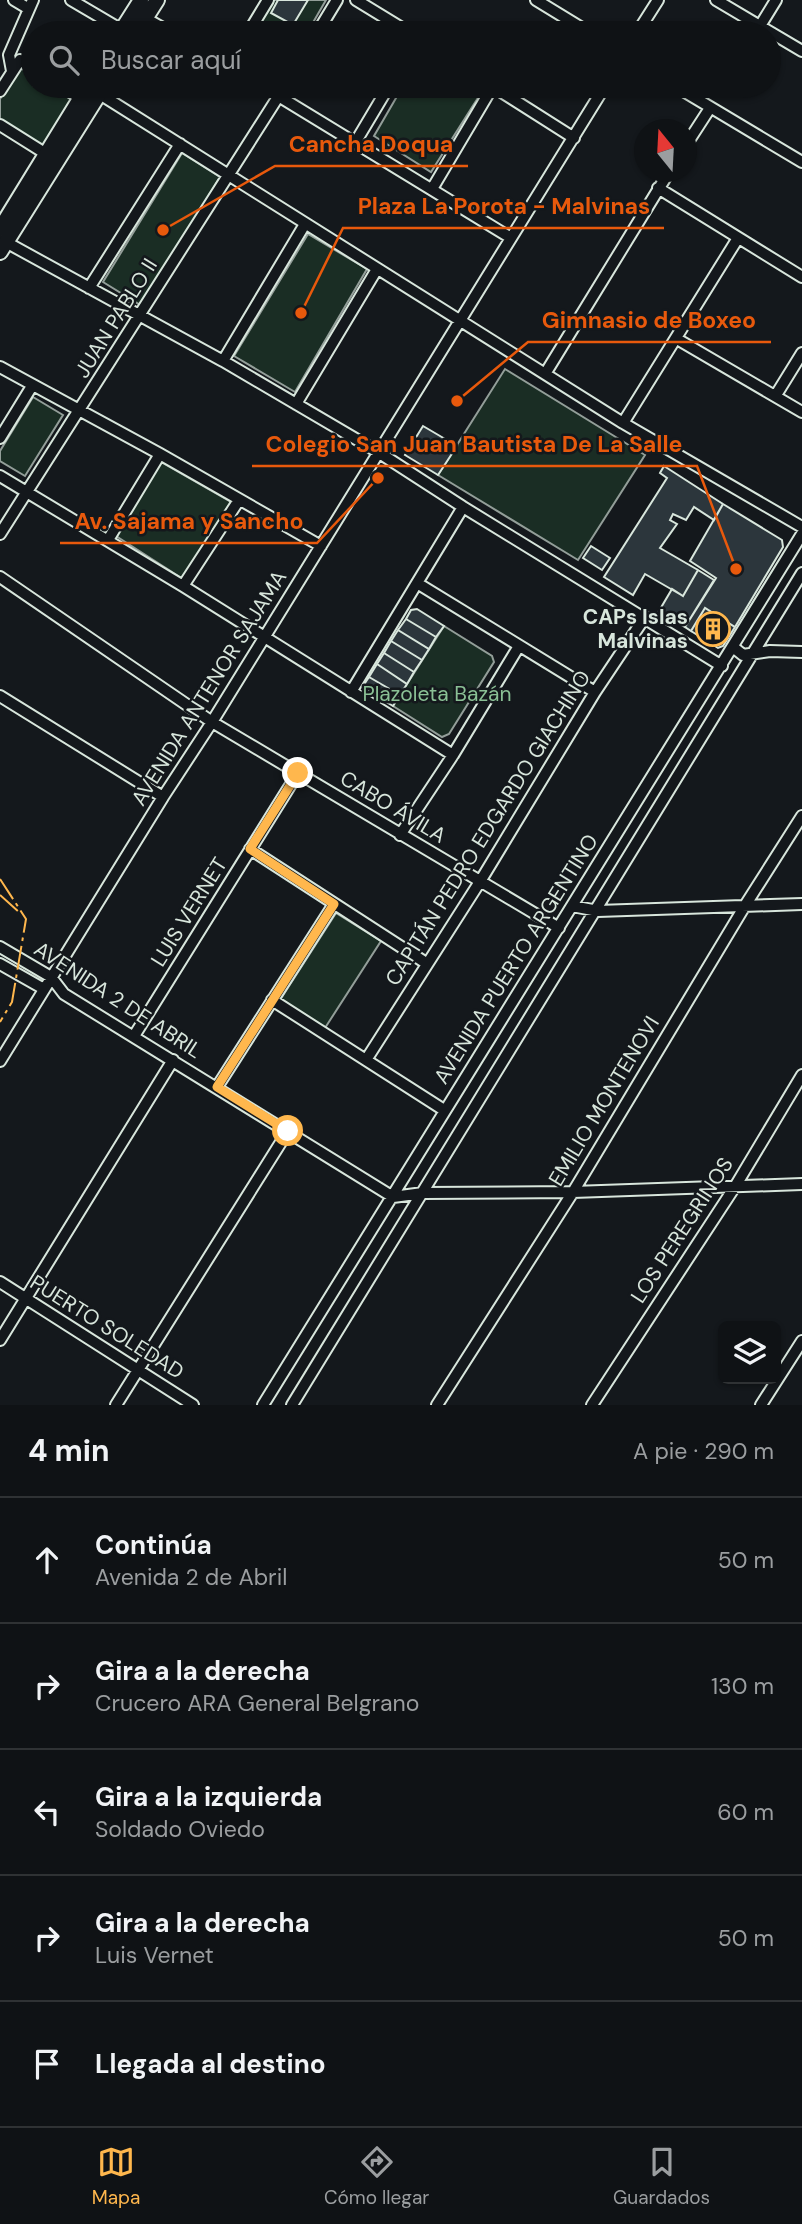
<!DOCTYPE html>
<html lang="es">
<head>
<meta charset="utf-8">
<style>
  :root { --surface:#0f1215; --page:#1d2022; --text:#f1f3f6; --muted:#9b9ea0; --line:#2f3234; --accent:#ffb74d }
  body { margin:0; font-family:"DM Sans",sans-serif; background:var(--page); color:var(--text) }
  .controls { position:absolute; right:21px; bottom:21px; display:grid; overflow:hidden; border-radius:10px; box-shadow:0 2px 5px #0004 }
  .controls button { width:63px; height:63px; display:grid; place-items:center; padding:0; border:0; border-bottom:2px solid var(--line); background:var(--surface); color:var(--text); font:35px sans-serif }
  .compass { position:absolute; left:634px; top:119px; width:63px; height:63px; border-radius:50%; background:var(--surface); box-shadow:0 2px 5px #0004; rotate:342deg }
  .stop { position:absolute; width:21px; height:21px; margin:-16px; border:5px solid #ffb74d; border-radius:50%; background:#fff }
  .stop.end { background:#ffb74d; border-color:#fff; box-shadow:0 2px 7px #0008 }
  .list { margin:0; padding:0; list-style:none }
  h2 { display:flex; justify-content:space-between; align-items:center; height:91px; margin:0; padding:0 28px; font-size:30px }
  h2 small { font-size:23px; font-weight:400; color:var(--muted) }
  .list li { display:grid; grid-template-columns:46px 1fr auto; gap:21px; align-items:center; box-sizing:border-box; height:126px; padding:0 28px; border-top:2px solid var(--line) }
  .list b { display:block; font-size:26px; white-space:nowrap }
  .list p { margin:0; font-size:23px; white-space:nowrap; color:var(--muted) }
  .list em { font-size:23px; font-style:normal; color:var(--muted) }
  .icon { flex:none; width:38px; height:38px; fill:none; stroke:currentColor; stroke-width:2; stroke-linecap:round; stroke-linejoin:round }
  .map { position:relative; flex:none; width:802px; height:1405px; overflow:hidden }
  .search { position:absolute; background:var(--surface); box-shadow:0 2px 5px #0004; left:21px; right:21px; top:21px; height:77px; display:flex; align-items:center; gap:18px; box-sizing:border-box; padding:0 24px; border-radius:38px; color:var(--muted); font-size:26px }
  .sheet { height:721px; background:var(--surface) }
  nav { display:flex; justify-content:space-around; align-items:center; box-sizing:border-box; height:98px; border-top:2px solid var(--line); background:var(--surface); font-size:19px; color:var(--muted) }
  nav a { display:grid; justify-items:center; gap:4px }
  nav .on { color:var(--accent) }
  .map>svg:first-child { display:block }
  .green { fill:#1a2d24; stroke:#939e99; stroke-width:2 }
  .building { fill:#2c363c; stroke:#d8e6dc; stroke-width:2 }
  .lines { fill:none; stroke-linecap:round; stroke-linejoin:round }
  .street-casing { stroke:#d8e6dc; stroke-width:14 }
  .secondary-casing { stroke:#d8e6dc; stroke-width:18 }
  .street { stroke:#14181c; stroke-width:10 }
  .secondary { stroke:#14181c; stroke-width:14 }
  .power { stroke:#ffb74d; stroke-width:2; stroke-dasharray:24 5 3.5 5; stroke-linecap:butt }
  .route { stroke:#ffb74d; stroke-width:9 }
  .labels { text-anchor:middle; dominant-baseline:central; stroke-width:5; stroke-linejoin:round; paint-order:stroke }
  .street-label { font-size:21px; fill:#d8e6dc; stroke:#14181c }
  .poi-label { font-size:21px; font-weight:bold; fill:#d8e6dc; stroke:#14181c; text-anchor:end }
  .park-label { font-size:21px; fill:#8ac095; stroke:#14181c }
  .leader { fill:none; stroke:#e8590c; stroke-width:2.5 }
  .callout-dot { fill:#e8590c; stroke:#14181c; stroke-width:2.5 }
  .callout-label { font-size:23px; text-anchor:middle; font-weight:bold; fill:#e8590c; stroke:#14181c; stroke-width:5; stroke-linejoin:round; paint-order:stroke }
</style>
</head>
<body>
<div class="map">
<svg width="802" height="1405" viewBox="0 0 802 1405">
  <rect width="100%" height="100%" fill="#14181c"/>
  <path class="green" d="M273,0H326L307,33H253Z
    M21,65L33,73V86H54L75,98L44,147L0,119V99Z
    M403,86H469L481,93L431,172L374,136Z
    M182,153L220,177L142,306L103,282Z
    M308,234L367,269L295,392L234,356Z
    M505,369L645,455L578,560L438,475Z
    M33,397L63,415L25,476L0,461V451Z
    M161,462L231,502L183,579L116,536Z
    M444,626L492,656L494,662L449,734L442,737L393,706Z
    M336,913L381,941L325,1028L280,1000Z"/>
  <path class="building" d="M278,0H308L293,25L271,13Z
    M423,426L457,446L438,475L405,455Z
    M664,466L723,504L714,520L694,507L686,520L673,514L670,520L677,524L660,548L698,570L683,596L645,574L633,595L604,577L667,478L660,473Z
    M723,504L782,540L783,547L735,627L705,608L691,631L685,627L716,578L690,561Z
    M591,546L610,558L602,570L583,558Z
    M698,570L714,580L685,627L659,611L672,589L683,596Z
    M705,608L735,627L723,646L718,648L691,631Z
    M417,609L444,626L436,637L406,619L411,610Z
    M406,619L436,637L429,649L398,630Z
    M398,630L429,649L422,660L391,641Z
    M391,641L422,660L414,672L384,653Z
    M384,653L414,672L407,684L377,664Z
    M377,664L407,684L400,695L369,677Z
    M369,677L400,695L393,706L366,690L365,683Z"/>
  <g class="lines">
    <g class="street-casing">
      <path id="street" d="M14,0L29,9
        M71,0L122,30
        M356,0L410,33
        M536,0L590,33
        M716,0L802,51
        M145,18L172,33
        M760,26L776,0
        M248,33L268,0
        M317,33L337,0
        M637,33L658,0
        M12,71L9,55L33,0
        M61,86L80,98
        M262,86L511,238
        M492,86L574,138
        M675,86L802,162
        M0,91L20,60L33,69
        M95,91L623,423L802,527
        M0,125L51,157
        M355,143L389,86
        M686,145L710,108
        M658,188L802,277
        M432,189L493,86
        M2,240L223,361L378,452L463,507L722,666
        M89,288L180,144
        M677,339L802,412
        M223,361L305,224
        M0,367L160,454L321,546
        M545,374L669,172
        M776,395L802,353
        M296,404L377,269
        M623,423L738,238
        M0,438L32,386
        M0,476L183,586L453,755
        M0,534L285,86
        M108,540L160,454
        M0,577L212,722L559,928
        M417,583L595,692
        M183,586L239,500
        M733,647L743,655L770,651L802,652
        M351,692L463,507
        M0,696L163,797
        M400,835L453,755L519,646
        M250,849L426,963
        M572,906L598,911L802,904
        M0,947L51,977L64,994L393,1197L423,1193L573,1192L802,1184
        M0,964L44,989
        M272,1000L444,1110
        M134,1036L298,773
        M366,1060L481,880L595,692L645,617
        M0,1061L163,797L212,722L605,86
        M217,1087L334,904
        M0,1282L193,1405
        M0,1340L173,1060
        M116,1405L288,1131
        M263,1405L802,534
        M292,1405L802,573
        M437,1405L573,1192L746,904L802,816
        M592,1405L736,1185L802,1075
        M761,1405L802,1341"/>
    </g>
    <g class="secondary-casing">
      <path id="secondary" d="M120,33L141,0
        M136,33L157,0
        M0,229L88,86
        M0,252L104,86"/>
    </g>
    <use href="#street" class="street"/>
    <use href="#secondary" class="secondary"/>
    <path class="power" d="M0,879L26,919L12,1002L0,1022
      M0,895L21,914"/>
  </g>
  <g class="lines">
    <path class="route" d="M288,1131L217,1087L334,904L250,849L298,773"/>
  </g>
  <defs>
    <g id="building-ring" transform="scale(1.75)"><circle r="9.5" fill="#14181c" stroke="#ffb74d" stroke-width="1.5"/><path d="M-4-6H4V6H1V3H-1V6H-4ZM-2.5-4.3h1.7v1.8h-1.7ZM.8-4.3h1.7v1.8H.8ZM-2.5-1h1.7V.8h-1.7ZM.8-1h1.7V.8H.8Z" fill="#ffb74d"/></g>
  </defs>
  <g fill-rule="evenodd">
    <use href="#building-ring" x="713" y="629"/>
  </g>
  <g class="labels">
    <g class="street-label">
      <text transform="translate(116 318) rotate(-58)">JUAN PABLO II</text>
      <text transform="translate(209 688) rotate(-58)">AVENIDA ANTENOR SAJAMA</text>
      <text transform="translate(393 807) rotate(31)">CABO ÁVILA</text>
      <text transform="translate(488 828) rotate(-58)">CAPITÁN PEDRO EDGARDO GIACHINO</text>
      <text transform="translate(189 912) rotate(-58)">LUIS VERNET</text>
      <text transform="translate(516 959) rotate(-58)">AVENIDA PUERTO ARGENTINO</text>
      <text transform="translate(118 1000) rotate(33)">AVENIDA 2 DE ABRIL</text>
      <text transform="translate(604 1101) rotate(-59)">EMILIO MONTENOVI</text>
      <text transform="translate(682 1230) rotate(-57)">LOS PEREGRINOS</text>
      <text transform="translate(107 1327) rotate(32)">PUERTO SOLEDAD</text>
    </g>
    <g class="poi-label">
      <text x="688" y="617">CAPs Islas<tspan x="688" dy="24">Malvinas</tspan></text>
    </g>
    <g class="park-label">
      <text x="437" y="694">Plazoleta Bazán</text>
    </g>
  </g>
  <path class="leader" d="M163 230L275 166H468M301 313L343 228H664M457 401L528 342H771M736 569L697 466H252M378 478L317 543H60"/>
  <g class="callout-dot">
    <circle cx="163" cy="230" r="7"/>
    <circle cx="301" cy="313" r="7"/>
    <circle cx="457" cy="401" r="7"/>
    <circle cx="736" cy="569" r="7"/>
    <circle cx="378" cy="478" r="7"/>
  </g>
  <g class="callout-label">
    <text x="371" y="152">Cancha Doqua</text>
    <text x="504" y="214">Plaza La Porota - Malvinas</text>
    <text x="649" y="328">Gimnasio de Boxeo</text>
    <text x="474" y="452">Colegio San Juan Bautista De La Salle</text>
    <text x="189" y="529">Av. Sajama y Sancho</text>
  </g>
</svg>
<div class="controls">
<button><svg class="icon" aria-label="layers" viewBox="0 0 24 24"><path d="M12 4l9 5-9 5-9-5zM3 14l9 5 9-5"/></svg></button>
</div>
<svg class="compass" viewBox="-18 -18 36 36"><path d="M0-13l5 13h-10z" fill="#e53935"/><path d="M0 13l5-13h-10z" fill="#9b9ea0"/></svg>
<div class="stop" style="left:288px;top:1131px"></div>
<div class="stop end" style="left:298px;top:773px"></div>
<div class="search"><svg class="icon" aria-label="search" viewBox="0 0 24 24"><circle cx="10" cy="10" r="6"/><path d="M15 15l6 6"/></svg>Buscar aquí</div>
</div>
<section class="sheet">
<h2>4 min<small>A pie · 290 m</small></h2>
<ul class="list">
<li><svg class="icon" aria-label="ahead" viewBox="0 0 24 24"><path d="M12 20V5M6 11l6-6 6 6"/></svg><div><b>Continúa</b><p>Avenida 2 de Abril</p></div><em>50 m</em></li>
<li><svg class="icon" aria-label="right" viewBox="0 0 24 24"><path d="M7 20v-9h11M14 6l5 5-5 5"/></svg><div><b>Gira a la derecha</b><p>Crucero ARA General Belgrano</p></div><em>130 m</em></li>
<li><svg class="icon" aria-label="left" viewBox="0 0 24 24"><path d="M17 20v-9H6M10 6l-5 5 5 5"/></svg><div><b>Gira a la izquierda</b><p>Soldado Oviedo</p></div><em>60 m</em></li>
<li><svg class="icon" aria-label="right" viewBox="0 0 24 24"><path d="M7 20v-9h11M14 6l5 5-5 5"/></svg><div><b>Gira a la derecha</b><p>Luis Vernet</p></div><em>50 m</em></li>
<li><svg class="icon" aria-label="arrive" viewBox="0 0 24 24"><path d="M6 21V4h12l-3 4 3 4H6"/></svg><div><b>Llegada al destino</b></div></li>
</ul>
</section>
<nav>
<a class="on"><svg class="icon" aria-label="map" viewBox="0 0 24 24"><path d="M3 6l6-2 6 2 6-2v14l-6 2-6-2-6 2zM9 4v14M15 6v14"/></svg>Mapa</a>
<a><svg class="icon" aria-label="directions" viewBox="0 0 24 24"><path d="M12 3l9 9-9 9-9-9zM9 14v-3h6M13 9l2 2-2 2"/></svg>Cómo llegar</a>
<a><svg class="icon" aria-label="saved" viewBox="0 0 24 24"><path d="M7 4h10v16l-5-4-5 4z"/></svg>Guardados</a>
</nav>
</body>
</html>
